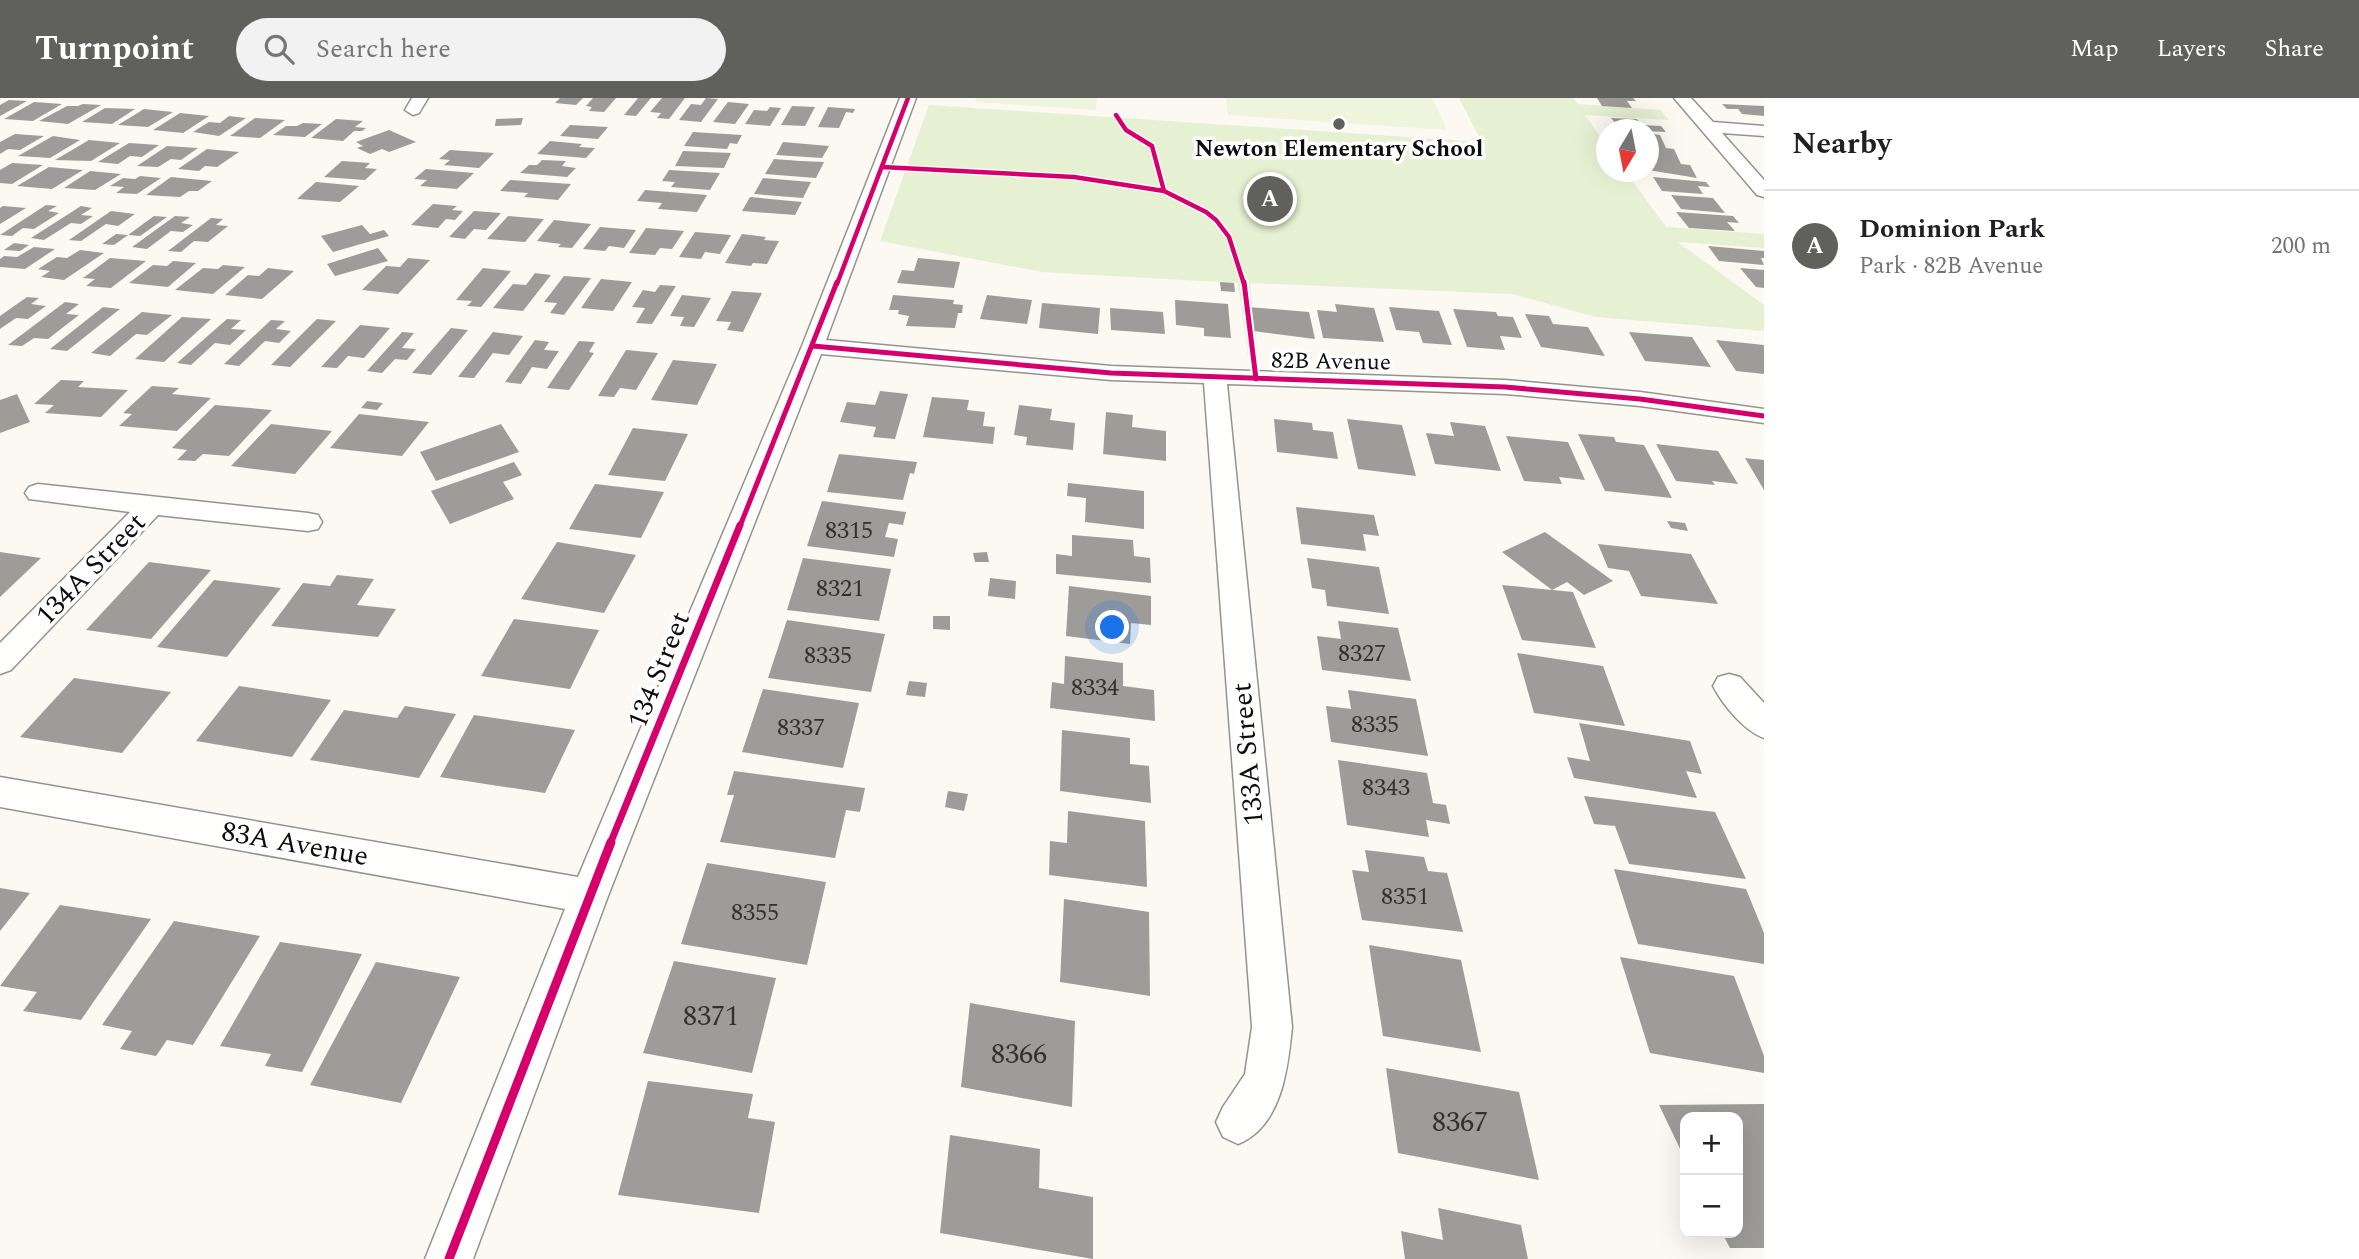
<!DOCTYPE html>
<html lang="en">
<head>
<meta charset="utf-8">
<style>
  :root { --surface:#fff; --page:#f2f2f2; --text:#202124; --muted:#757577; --line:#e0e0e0; --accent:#60605d }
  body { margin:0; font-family:Spectral,serif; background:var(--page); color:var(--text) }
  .controls { position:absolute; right:21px; bottom:21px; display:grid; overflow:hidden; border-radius:14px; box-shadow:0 7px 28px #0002 }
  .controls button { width:63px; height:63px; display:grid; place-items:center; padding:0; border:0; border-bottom:2px solid var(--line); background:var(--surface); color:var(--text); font:35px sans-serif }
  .compass { position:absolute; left:1596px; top:21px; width:63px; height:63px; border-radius:50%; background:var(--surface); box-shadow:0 7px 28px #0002; rotate:190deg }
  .you { position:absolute; left:1113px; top:530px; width:24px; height:24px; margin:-18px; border:5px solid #fff; border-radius:50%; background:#1a73e8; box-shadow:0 0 0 10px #1a73e833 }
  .badge { display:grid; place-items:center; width:46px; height:46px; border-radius:50%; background:var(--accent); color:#fff; font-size:23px; font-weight:700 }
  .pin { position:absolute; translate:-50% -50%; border:4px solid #fff; box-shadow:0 2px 7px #0006 }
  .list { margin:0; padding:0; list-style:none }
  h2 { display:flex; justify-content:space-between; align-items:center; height:91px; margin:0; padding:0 28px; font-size:30px }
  h2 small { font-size:23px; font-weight:400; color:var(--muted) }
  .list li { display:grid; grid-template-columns:46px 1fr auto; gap:21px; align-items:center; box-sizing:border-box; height:112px; padding:0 28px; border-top:2px solid var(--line) }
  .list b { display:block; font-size:26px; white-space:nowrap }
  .list p { margin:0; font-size:23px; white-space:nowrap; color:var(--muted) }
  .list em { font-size:23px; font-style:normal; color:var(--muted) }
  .icon { flex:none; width:38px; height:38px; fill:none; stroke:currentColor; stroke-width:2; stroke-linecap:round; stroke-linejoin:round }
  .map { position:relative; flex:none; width:1764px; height:1161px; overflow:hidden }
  header { display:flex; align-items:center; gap:42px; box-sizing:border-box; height:98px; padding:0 35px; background:var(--accent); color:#fff }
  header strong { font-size:33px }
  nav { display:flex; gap:38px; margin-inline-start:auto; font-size:24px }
  .search { width:490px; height:63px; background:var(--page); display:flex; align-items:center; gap:18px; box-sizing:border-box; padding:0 24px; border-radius:38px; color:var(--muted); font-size:26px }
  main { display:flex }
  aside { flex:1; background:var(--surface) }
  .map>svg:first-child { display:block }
  .green { fill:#e6f0d2 }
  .pitch { fill:#eff4dc }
  .building { fill:#9e9c98 }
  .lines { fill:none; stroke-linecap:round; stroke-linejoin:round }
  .minor-casing { stroke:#949390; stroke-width:3 }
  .minor { fill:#fefefd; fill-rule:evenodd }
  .cycleway-far3-casing { stroke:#fff; stroke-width:7 }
  .cycleway-far2-casing { stroke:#fff; stroke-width:9 }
  .cycleway-far1-casing { stroke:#fff; stroke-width:11 }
  .cycleway-casing { stroke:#fff; stroke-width:13 }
  .cycleway-far3 { stroke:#d6006c; stroke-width:4.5 }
  .cycleway-far2 { stroke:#d6006c; stroke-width:5 }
  .cycleway-far1 { stroke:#d6006c; stroke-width:7 }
  .cycleway { stroke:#d6006c; stroke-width:9 }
  .poi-dot { fill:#60605d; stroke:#fff; stroke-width:2.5 }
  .labels { text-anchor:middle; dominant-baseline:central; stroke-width:7; stroke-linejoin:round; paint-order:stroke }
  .far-poi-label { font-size:23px; font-weight:bold; fill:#0d0d0d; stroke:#fff }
  .far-street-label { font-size:23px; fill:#0d0d0d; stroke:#fff }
  .number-label { font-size:24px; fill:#313130 }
  .street-label { font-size:28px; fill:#0d0d0d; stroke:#fff }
  .near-number-label { font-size:28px; fill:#313130 }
</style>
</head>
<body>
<header>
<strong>Turnpoint</strong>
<div class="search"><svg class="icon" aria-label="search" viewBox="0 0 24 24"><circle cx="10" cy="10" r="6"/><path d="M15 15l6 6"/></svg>Search here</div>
<nav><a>Map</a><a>Layers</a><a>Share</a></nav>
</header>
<main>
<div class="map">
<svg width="1764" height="1161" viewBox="0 0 1764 1161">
  <rect width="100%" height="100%" fill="#fbf9f2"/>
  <path class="green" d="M1459,0H1573L1578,6L1660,12L1669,22L1585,17L1606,47V74H1626L1666,129L1764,136V150L1678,144L1764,207V233L1596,219L1512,196L1250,185L1258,258H1248L1238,185L1042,174L880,143L929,7L1482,44Z"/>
  <path class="pitch" d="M976,0H1097L1096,12L975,4Z
    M1226,0H1432L1447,32L1228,17Z"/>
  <path class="building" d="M560,0H583L576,7L555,5Z
    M593,0H616L604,14L589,13L592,9L586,8Z
    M638,0H651L636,18L624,17Z
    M662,0H685L669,21L657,20L661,15L650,14Z
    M706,0L718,1L701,24L679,22L691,6L701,7Z
    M1597,0H1633L1636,3H1627L1632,10L1602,8Z
    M9,2L27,3L0,18V7Z
    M34,4L62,6L33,23L4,21Z
    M728,4L749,6L735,26L713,24Z
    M83,6L101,7L68,26L39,23L67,8H78Z
    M1722,6L1764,8V18L1742,16L1738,11H1727Z
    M792,8L815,9L805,28L781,27Z
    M770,9L781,10L770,28L745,26L754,12L767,13Z
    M828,9L855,11L853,15L846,14L839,30L818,29Z
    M105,10L135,11L112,26L82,24Z
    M144,11L173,14L148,29L118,27Z
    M180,15L209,18L183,35L153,32Z
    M229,18L246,20L219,38L193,34L209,24L220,25Z
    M255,20L285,22L260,40L230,38Z
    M523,20L521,27L495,28L496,21Z
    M1611,20L1637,21L1642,27L1661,28L1666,34L1621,32Z
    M336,21L363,23L355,29L366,30L362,33H354L343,43L311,40Z
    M303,25L322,26L305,39L273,37L286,28H297Z
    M570,27L608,29L598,41L560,38Z
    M389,32L416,44L389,54L382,51L370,56L357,50L363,48L356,44Z
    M693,34L742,37L737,46L730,45L727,51L684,48Z
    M1648,35L1660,37L1666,50L1674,51L1681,66L1690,67L1697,80L1648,72Z
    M15,36L44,38L20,52L8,51L0,56V44Z
    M53,38L80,42L50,60L18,58Z
    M89,42L120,45L91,63L55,62Z
    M550,43L582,46L579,49L595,50L586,60L537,56Z
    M783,44L829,48L822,60L776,57Z
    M129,45L159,47L142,59L130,58L118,66L98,64Z
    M167,48L198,50L181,62L171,61L158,69L137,68Z
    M207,51L239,54L217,69L205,68L199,73L178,71Z
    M450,52L494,55L479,70L444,67L450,62L439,61Z
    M683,53L731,55L724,70L675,68Z
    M774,61L800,63L824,64L816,80L765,76Z
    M542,62L566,63L562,68L576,70L567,79L520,75L529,67H537Z
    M342,63L370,65L365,70L377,71L365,82L324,79Z
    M12,65L43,67L12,86L0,85V72Z
    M49,69L83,72L52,91L17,88Z
    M426,71L474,75L457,91L420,88L427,82L414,81Z
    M669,72L720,75L710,92L671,89L675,84L662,83Z
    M90,73L121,76L95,92L64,90Z
    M140,78L161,80L137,96L116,95L124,89L110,88L123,80L135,81Z
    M171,79L212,83L198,93H189L180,99L146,97Z
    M1653,79L1706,84L1710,89L1698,88L1703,96L1662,93Z
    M763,80L811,84L803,100L754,96Z
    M510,82L571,86L558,102L524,99L528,95L500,93Z
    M316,84L359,88L340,104L297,101Z
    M645,92L707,97L697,114L658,111L662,105L637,103Z
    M1671,97L1713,100L1725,115L1681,111Z
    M750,99L802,104L795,117L742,113Z
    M433,106L457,108L452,112L463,113L455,122L446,121L438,130L411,127Z
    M46,107L57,108L48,113L59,115L34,131L23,130L12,138L0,137Z
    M3,108L26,110L0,126V110Z
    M81,108L92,110L81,117L93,118L81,126L71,125L44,142L31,140Z
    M111,113L135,116L118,128L106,126L81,143L69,142Z
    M474,113L501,115L486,132L474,131L465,141L449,139Z
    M1676,114L1733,118L1739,125L1727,124L1735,133L1689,130Z
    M154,118L167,119L140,138L128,137Z
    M175,118L190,119L181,125L193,127L183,134L171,133L147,151L132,149Z
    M508,118L544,121L525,144L487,141Z
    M211,120L223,121L216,127L228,128L208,144L194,143L181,154L168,153Z
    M554,122L591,126L572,150L558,149L561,146L537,143Z
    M362,127L370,136L384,132L389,138L333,154L321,138Z
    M600,129L636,132L624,150L609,148L605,153L583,151Z
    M646,130L684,133L672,151L660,150L655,157L629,155Z
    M695,134L731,137L720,156L705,154L701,161L679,159Z
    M116,136L128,137L114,147L102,146Z
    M742,136L766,139L764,142L779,143L767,166L753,165L751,168L725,165Z
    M14,145L29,147L20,153L4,152Z
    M1708,148L1764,153V160H1761L1764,167L1719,163Z
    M34,149L55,151L25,171L0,169V161L4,158L17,159Z
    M378,150L388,163L335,178L327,166Z
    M80,152L104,155L64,182L41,179L50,173L38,171L57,159L67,160Z
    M110,160L146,163L111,190L86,188L95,181L83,180Z
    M408,160L430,162L398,196L362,192L386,168L400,169Z
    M918,160L960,164L954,190L897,185L902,172L914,173Z
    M173,163L196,165L168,189L129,185L153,167L167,168Z
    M223,167L245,169L213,196L175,192L203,170L218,171Z
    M268,170L294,173L262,201L225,197L248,177L259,178Z
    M483,170L511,173L481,209L467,208L472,203L456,202Z
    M1740,170L1764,172V190L1756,189Z
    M535,175L551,177L523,213L493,210L513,186L526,187Z
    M564,178L591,180L564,217L550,215L557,205L544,204Z
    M601,181L632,184L613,213L581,210Z
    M1220,184L1234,185L1235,194L1221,193Z
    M660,187L676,188L652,226L636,225L645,210L632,209L643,192L655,194Z
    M732,193L762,195L743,234L727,232L731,224L716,223Z
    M682,197L711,200L694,229L680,228L684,219L670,218Z
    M893,197L954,202L953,206L963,207L962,215H958L955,230L906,228L909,218L898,216L899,212H889Z
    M987,197L1032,202L1027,226L980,221Z
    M27,199L39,200L31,206L46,208L28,221L16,220L0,231V218Z
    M1175,202L1228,206L1231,240L1204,238V230L1176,227Z
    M65,204L79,206L66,216L79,217L48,241L34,240L22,248L8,247Z
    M1042,205L1100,210L1098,236L1039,230Z
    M1335,206L1374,210L1384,244L1323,240L1317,212L1337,214Z
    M103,209L120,211L67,253L50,251Z
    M1249,209L1309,214L1315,241L1253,233Z
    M1389,209L1439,213L1452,247L1423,245L1419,234L1396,232Z
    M1110,210L1163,214L1165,236L1111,232Z
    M1453,211L1496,214L1498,218L1513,219L1522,240L1500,238L1505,252L1467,249Z
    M142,214L172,217L147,237L136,236L110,258L91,255Z
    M1525,216L1549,218L1553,226L1588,229L1605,258L1541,249Z
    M182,219L211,221L164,264L135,261Z
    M227,221L241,222L231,231L246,232L230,247L215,245L191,267L177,265Z
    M317,221L336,223L290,269L271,267Z
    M271,222L285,223L276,231L291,233L279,245L265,243L239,268L224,266Z
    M360,227L390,230L364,260L348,258L337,270L321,269Z
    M451,230L468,232L431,277L412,275Z
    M402,234L414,235L402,250L416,251L407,262L395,261L382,275L367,273Z
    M493,234L523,238L509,257L493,255L474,280L458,279Z
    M1629,234L1692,239L1711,269L1645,263Z
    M535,242L549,244L544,252L559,253L547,271L532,269L521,286L505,284Z
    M1716,242L1764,247V276L1736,273Z
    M579,243L595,244L589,254L594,255L569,292L547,290Z
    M626,252L658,255L636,292L620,290L614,299L598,298Z
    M673,262L717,266L697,307L651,302Z
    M61,282L84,283L78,289L128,292L101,319L45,315L54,307L34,306Z
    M152,288L179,290L172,296L211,300L177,333L119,328L132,316L123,315Z
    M880,293L908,296L895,341L873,339L876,329L840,324L847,304L875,307Z
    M17,296L30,324L0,335V302Z
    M932,299L969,302L967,312L985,314L983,328L995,329L993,346L923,339Z
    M367,303L383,305L377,312L361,310Z
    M215,307L272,312L229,358L203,356L195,363L177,362L187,352L172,350Z
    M1019,307L1052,311L1050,322L1075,325L1073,352L1026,347L1027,339L1014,337Z
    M1106,314L1133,317L1132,329L1166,333V363L1103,356Z
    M359,316L429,324L402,358L330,350Z
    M1274,321L1312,325L1313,332L1333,334L1338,361L1277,354Z
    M1347,321L1402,327L1416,378L1358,371Z
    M1450,324L1485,328L1501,373L1435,366L1426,335L1454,338Z
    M271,326L332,333L295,376L231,368Z
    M501,326L519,354L436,383L420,354Z
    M633,330L688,336L665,383L608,377Z
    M1578,336L1614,339L1616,344L1644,347L1672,400L1605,393Z
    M1506,338L1568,344L1585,382L1559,379L1562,386L1524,383Z
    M1656,346L1718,353L1738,386L1712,383L1715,387L1676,383Z
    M839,356L917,364L914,376L910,375L903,402L827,394Z
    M1745,360L1764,362V392Z
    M514,364L522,377L503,384L514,401L450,426L431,393Z
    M1068,385L1144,393V431L1085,424L1086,400L1067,398Z
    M595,386L664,394L641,440L569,431Z
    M822,403L906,414L903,427L889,425L885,439L898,441L894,459L807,448Z
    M1296,409L1374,417L1379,438L1363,436L1366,453L1301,446Z
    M1667,423L1685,425L1688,433L1671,430Z
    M1545,434L1613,483L1584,497L1567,484L1552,492L1502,454Z
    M1072,437L1133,442L1134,458L1150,460L1151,485L1056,476V456L1072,458Z
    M557,444L636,457L604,515L521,501Z
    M1598,446L1691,456L1718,506L1641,498L1629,473L1608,470Z
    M0,454L41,460L0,499Z
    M987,454L989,464H975L973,455Z
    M803,460L891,471L879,523L787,512Z
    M1307,460L1379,469L1389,516L1327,508L1325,492L1312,490Z
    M149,464L211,472L151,541L86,532Z
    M337,477L374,481L357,507L396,511L378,539L271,528L303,485L330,488Z
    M990,480L1016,483L1015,501L988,498Z
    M214,482L281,490L227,559L157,549Z
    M1502,487L1573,494L1596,550L1522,542Z
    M1069,488L1151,498V527L1131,525L1130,546L1066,538Z
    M933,518H950V532L933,531Z
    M514,521L599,532L570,591L481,578Z
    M787,522L885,536L871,594L768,580Z
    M1338,523L1398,530L1411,583L1322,572L1317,538L1341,541Z
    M1517,555L1603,568L1625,628L1534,615Z
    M1065,558L1123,565V588L1154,592L1155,623L1050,610L1052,584L1064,586Z
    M74,580L171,594L122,655L20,639Z
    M909,583L927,585L925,599L906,597Z
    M239,588L331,602L292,659L196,643Z
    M763,591L859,605L843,670L742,654Z
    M1348,592L1416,601L1428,658L1331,644L1326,608L1351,611Z
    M405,608L456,616L419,680L310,662L344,612L397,620Z
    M474,617L575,632L545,695L440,679Z
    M1579,625L1690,643L1702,676L1686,673L1697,700L1574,680L1567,659L1590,663Z
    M1062,632L1130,640V666L1149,668L1151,705L1060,693Z
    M1338,662L1427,675L1433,705L1446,707L1450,726L1426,722L1429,739L1347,727Z
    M734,673L865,690L860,714L846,712L835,760L720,744L734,697H727Z
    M948,693L968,696L964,713L945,709Z
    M1584,698L1715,714L1746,781L1629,766L1615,728L1594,726Z
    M1068,713L1145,723L1147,789L1049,777L1050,743L1067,745Z
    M1365,752L1424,759L1428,773L1447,775L1463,834L1362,822L1352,772L1369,774Z
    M707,765L826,784L807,867L681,846Z
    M1614,771L1746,791L1764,835V866L1638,846Z
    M0,790L30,795L0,833Z
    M1064,801L1149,814L1150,898L1060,884Z
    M60,807L151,821L81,922L23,913L37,894L0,888Z
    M174,823L260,838L193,947L167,942L156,958L120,951L132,933L102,927Z
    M280,844L362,856L302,974L265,968L271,956L220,948Z
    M1369,847L1461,862L1481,954L1383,938Z
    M1620,859L1734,878L1764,958V975L1650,955Z
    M674,863L776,880L752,975L643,955Z
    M376,864L460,879L401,1005L310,987Z
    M970,905L1075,923L1072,1009L961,989Z
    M1386,970L1519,994L1539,1082L1398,1055Z
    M648,983L753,996L748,1020L775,1024L759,1115L618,1097Z
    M1764,1006V1150H1730L1722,1135H1738V1019H1685V1061L1659,1007Z
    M950,1037L1040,1051L1039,1090L1093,1099V1161L940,1135Z
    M1438,1110L1521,1127L1528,1161H1405L1401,1133L1443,1142Z"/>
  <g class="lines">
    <g class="minor-casing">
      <path id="minor" d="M412,0H428L419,15L413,17L405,12Z
        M900,0H916L826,242L1111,268L1505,282L1640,294L1764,311V325L1640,308L1505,296L1227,286L1292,929C1288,970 1282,1028 1238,1046L1223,1039L1216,1024L1223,1009L1245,976L1252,929L1204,285L1111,282L821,256L608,798L473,1161H425L565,811L0,709V679L578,779L802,248Z
        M1674,0H1691L1713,24L1764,28V38L1722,35L1764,82V99L1757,97Z
        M38,386L308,415L318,417L322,424L318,431L308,433L158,417L11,572L0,576V545L130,414L29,401L25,395L29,389Z
        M1729,576L1740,579L1764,605V640C1744,633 1723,607 1713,588L1718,579Z"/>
    </g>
    <use href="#minor" class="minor"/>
    <g class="cycleway-far3-casing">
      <path id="cycleway-far3" d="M1116,17L1126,32L1152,48L1164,93
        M882,69L1074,79L1164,93L1206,114L1216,122L1229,139L1244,186
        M837,186L908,0"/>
    </g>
    <g class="cycleway-far2-casing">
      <path id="cycleway-far2" d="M1244,184L1256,281
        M813,248L1111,275L1505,289L1640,301L1764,318
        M740,428L837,184"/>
    </g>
    <g class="cycleway-far1-casing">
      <path id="cycleway-far1" d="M610,746L740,427"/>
    </g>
    <g class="cycleway-casing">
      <path id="cycleway" d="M449,1161L611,744"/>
    </g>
    <use href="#cycleway-far3" class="cycleway-far3"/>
    <use href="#cycleway-far2" class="cycleway-far2"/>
    <use href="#cycleway-far1" class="cycleway-far1"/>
    <use href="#cycleway" class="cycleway"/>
  </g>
  <circle class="poi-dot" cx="1339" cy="26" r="7"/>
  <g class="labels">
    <g class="far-poi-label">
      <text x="1339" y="51">Newton Elementary School</text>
    </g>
    <g class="far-street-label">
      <text transform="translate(1331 264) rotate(1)">82B Avenue</text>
    </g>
    <g class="number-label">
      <text x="849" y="433">8315</text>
      <text x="840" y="491">8321</text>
      <text x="1362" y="556">8327</text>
      <text x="828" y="558">8335</text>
      <text x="1095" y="590">8334</text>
      <text x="1375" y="627">8335</text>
      <text x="801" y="630">8337</text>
      <text x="1386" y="690">8343</text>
      <text x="1405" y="799">8351</text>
      <text x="755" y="815">8355</text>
    </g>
    <g class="street-label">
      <text transform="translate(91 471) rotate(-46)">134A Street</text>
      <text transform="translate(659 572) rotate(-68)">134 Street</text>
      <text transform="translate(1248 656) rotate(-95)">133A Street</text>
      <text transform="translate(295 746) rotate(10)">83A Avenue</text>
    </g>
    <g class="near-number-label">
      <text x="711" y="918">8371</text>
      <text x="1019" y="956">8366</text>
      <text x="1460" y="1024">8367</text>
    </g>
  </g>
</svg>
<div class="controls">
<button>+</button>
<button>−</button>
</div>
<svg class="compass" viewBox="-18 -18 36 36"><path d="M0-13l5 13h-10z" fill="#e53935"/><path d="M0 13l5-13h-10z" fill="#757577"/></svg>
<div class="you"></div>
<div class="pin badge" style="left:1270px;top:101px">A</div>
</div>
<aside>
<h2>Nearby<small></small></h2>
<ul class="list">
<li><span class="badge">A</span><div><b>Dominion Park</b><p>Park · 82B Avenue</p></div><em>200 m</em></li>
</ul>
</aside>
</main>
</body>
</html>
